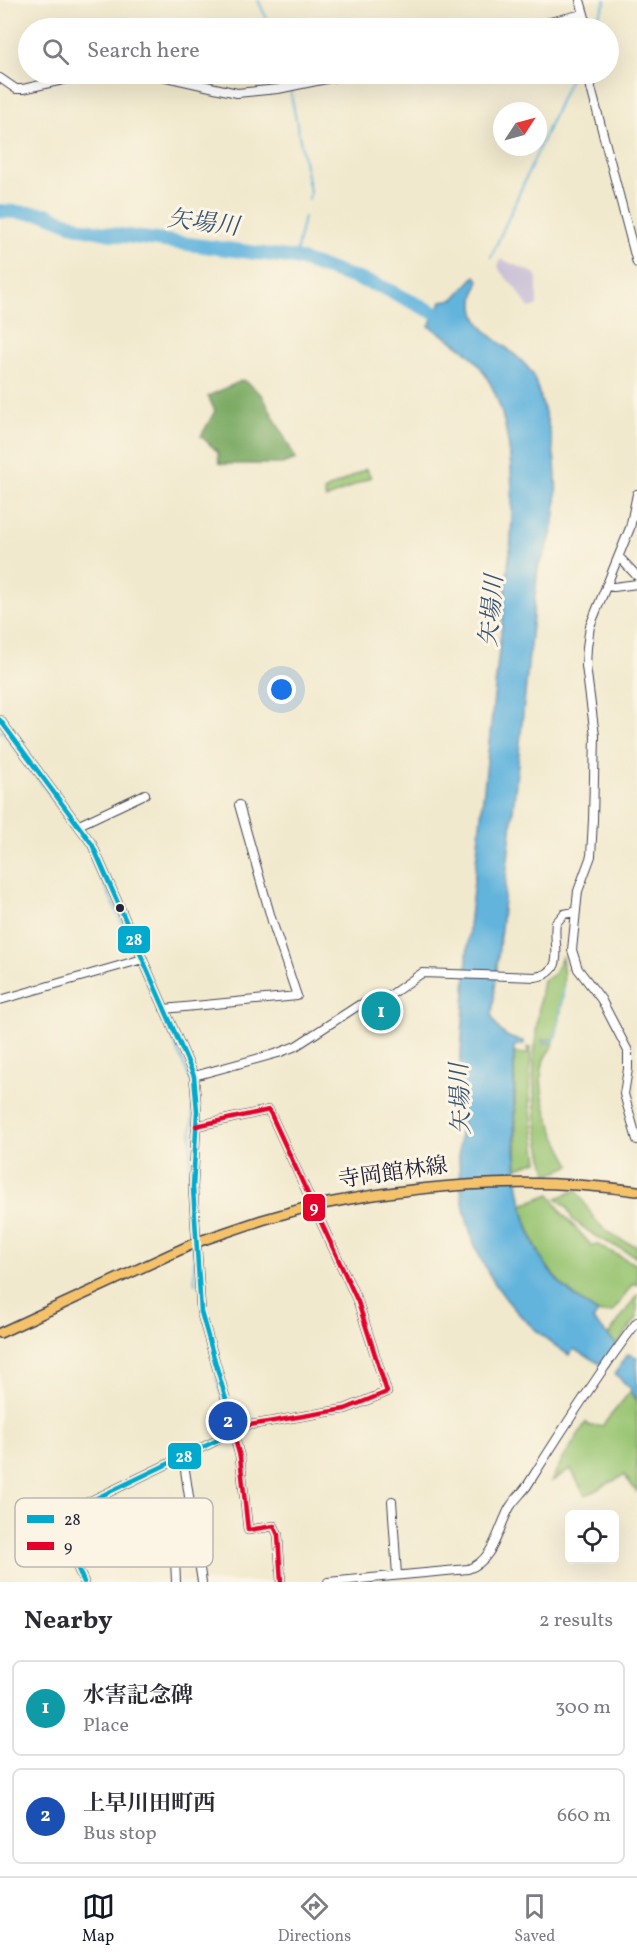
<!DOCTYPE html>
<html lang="en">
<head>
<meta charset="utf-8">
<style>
  :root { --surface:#fff; --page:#f2f2f3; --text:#2b2b33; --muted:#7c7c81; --line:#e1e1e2; --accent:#111827 }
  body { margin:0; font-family:Vollkorn,"Noto Serif JP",serif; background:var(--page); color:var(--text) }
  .controls { position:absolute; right:18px; bottom:18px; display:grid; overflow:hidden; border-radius:9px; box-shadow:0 6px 24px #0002 }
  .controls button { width:54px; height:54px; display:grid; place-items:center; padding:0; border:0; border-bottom:2px solid var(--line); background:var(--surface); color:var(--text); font:30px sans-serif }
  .compass { position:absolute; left:493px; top:102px; width:54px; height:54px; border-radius:50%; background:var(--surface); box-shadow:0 6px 24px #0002; rotate:54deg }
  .you { position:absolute; left:282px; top:690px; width:21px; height:21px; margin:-15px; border:4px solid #fff; border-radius:50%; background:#1a73e8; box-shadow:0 0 0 9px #1a73e833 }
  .badge { display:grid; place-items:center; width:39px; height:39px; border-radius:50%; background:var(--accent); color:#fff; font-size:20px; font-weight:700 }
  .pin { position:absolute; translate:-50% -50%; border:3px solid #fff; box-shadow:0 2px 6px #0006 }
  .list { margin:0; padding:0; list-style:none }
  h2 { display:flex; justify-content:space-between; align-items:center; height:78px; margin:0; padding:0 24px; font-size:26px }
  h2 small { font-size:20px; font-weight:400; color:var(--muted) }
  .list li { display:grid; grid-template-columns:39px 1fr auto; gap:18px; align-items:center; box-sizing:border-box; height:96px; margin:0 12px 12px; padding:0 12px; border:2px solid var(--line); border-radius:9px }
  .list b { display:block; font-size:22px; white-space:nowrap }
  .list p { margin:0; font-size:20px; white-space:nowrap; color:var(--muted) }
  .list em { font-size:20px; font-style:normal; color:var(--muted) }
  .icon { flex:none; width:33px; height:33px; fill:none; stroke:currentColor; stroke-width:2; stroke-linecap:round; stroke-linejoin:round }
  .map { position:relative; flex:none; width:637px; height:1582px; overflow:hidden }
  .search { position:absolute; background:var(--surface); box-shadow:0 6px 24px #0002; left:18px; right:18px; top:18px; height:66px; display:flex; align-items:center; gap:15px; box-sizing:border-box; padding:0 21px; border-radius:33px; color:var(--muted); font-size:22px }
  .sheet { height:294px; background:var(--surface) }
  nav { display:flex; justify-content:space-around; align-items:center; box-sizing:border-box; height:84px; border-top:2px solid var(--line); background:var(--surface); font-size:16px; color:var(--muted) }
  nav a { display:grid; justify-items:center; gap:3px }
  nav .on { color:var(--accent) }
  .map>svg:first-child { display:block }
  .industrial { fill:#c9bfd7 }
  .green { fill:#99c572; stroke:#5e7456; stroke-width:1.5 }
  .forest { fill:#7aaa64; stroke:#4e6650; stroke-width:1.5 }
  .water { fill:#62b4dd; stroke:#426b8c; stroke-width:1.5 }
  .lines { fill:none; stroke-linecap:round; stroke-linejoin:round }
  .stream { stroke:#62b4dd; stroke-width:2 }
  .river { stroke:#62b4dd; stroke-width:14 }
  .minor-casing { stroke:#414051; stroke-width:10 }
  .major-casing { stroke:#414051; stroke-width:12 }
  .minor { stroke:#fff; stroke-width:8 }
  .major { stroke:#f3c26a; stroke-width:9 }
  .major-bridge-casing { stroke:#414051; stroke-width:12; stroke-linecap:butt }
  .major-bridge { stroke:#f3c26a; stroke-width:9 }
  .bus-1-casing { stroke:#fcf5e5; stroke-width:9 }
  .bus-2-casing { stroke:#fcf5e5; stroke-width:9 }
  .bus-1 { stroke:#00a9ce; stroke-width:4.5 }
  .bus-2 { stroke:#e4002b; stroke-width:4.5 }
  .bus-dot { fill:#22223b; stroke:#fcf5e5; stroke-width:2 }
  .labels { text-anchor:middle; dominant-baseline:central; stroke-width:6; stroke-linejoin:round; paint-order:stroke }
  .street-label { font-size:22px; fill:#22223b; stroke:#fcf5e5 }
  .water-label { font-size:24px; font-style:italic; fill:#385574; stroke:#fcf5e5 }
  .key { fill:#fcf5e5; stroke:#bbb6b2; stroke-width:1.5 }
  .key-label { font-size:16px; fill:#22223b }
  .line-badge { stroke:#fcf5e5; stroke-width:2 }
  .badge-label { font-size:16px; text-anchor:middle; font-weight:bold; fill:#fff }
</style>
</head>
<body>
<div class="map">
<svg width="637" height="1582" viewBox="0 0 637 1582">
  <rect width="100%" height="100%" fill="#fcf5e5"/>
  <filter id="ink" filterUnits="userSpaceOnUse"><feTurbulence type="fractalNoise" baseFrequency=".0167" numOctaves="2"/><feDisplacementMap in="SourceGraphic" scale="12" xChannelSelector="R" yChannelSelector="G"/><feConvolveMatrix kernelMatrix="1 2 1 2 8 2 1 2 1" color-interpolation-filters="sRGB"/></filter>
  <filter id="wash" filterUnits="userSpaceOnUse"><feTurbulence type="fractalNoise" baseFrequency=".008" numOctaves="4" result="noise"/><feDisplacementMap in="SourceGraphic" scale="24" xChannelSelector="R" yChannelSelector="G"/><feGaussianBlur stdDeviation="1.35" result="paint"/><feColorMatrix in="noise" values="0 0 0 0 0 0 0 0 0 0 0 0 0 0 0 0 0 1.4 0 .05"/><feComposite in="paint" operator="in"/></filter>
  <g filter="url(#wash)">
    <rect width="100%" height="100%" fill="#f1e9cd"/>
    <path class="industrial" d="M501,259L534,273L537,278V306L529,308L517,290L500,271L498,265Z"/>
    <path class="green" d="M366,469L371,477L326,499L324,491Z
      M562,957C566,984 562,1012 555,1039L542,1040L543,1043H554C551,1050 544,1056 543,1063C535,1095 555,1138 571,1165L548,1175C528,1111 532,1046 543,980L553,975Z
      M528,1047L531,1048L530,1104L538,1161L517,1168L514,1053L528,1054Z
      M577,1190C593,1220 603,1236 637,1246V1257L597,1237L573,1220L567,1207L557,1198Z
      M550,1194L561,1212L592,1246L596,1244L637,1265V1285L633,1283L613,1312C609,1312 602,1314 599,1313C593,1312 587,1306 583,1303C549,1280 531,1243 522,1205Z
      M637,1295V1318L617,1345L608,1336Z
      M630,1392L637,1400V1492L624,1475L585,1496L571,1469L552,1481L557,1469L586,1422L589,1426H602Z"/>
    <path class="forest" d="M243,380L262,395L296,459L282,464H224L219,463L218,452L201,436L215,411L208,396Z"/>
    <path class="water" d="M475,276L479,280C458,334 507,337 532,373C536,380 538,391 541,399C558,451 566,518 538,567L492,1016C497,1031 508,1040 524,1041V1044L514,1046C514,1112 508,1212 547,1267C561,1287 578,1300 598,1313L593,1320L617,1345L607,1368L574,1349L569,1355C496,1308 458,1240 459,1152C459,1130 467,1106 459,1085L469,927L511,540C514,482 514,399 470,355C458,343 443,335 429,326L442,301L454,299Z
      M628,1354L637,1357V1400L630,1392L631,1389L615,1374Z"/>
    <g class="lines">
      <path class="stream" d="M258,0L271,28
        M593,28L606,0
        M287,74L310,191L309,199
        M491,257L572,74
        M295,258L304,217
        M0,732L3,731L88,847L137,957
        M140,962L191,1081
        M543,1042L554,1041L559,1022L564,986
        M192,1242L189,1176L193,1107
        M193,1248L195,1284
        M216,1377L229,1424"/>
      <path class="river" d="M0,211L46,214L81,228L111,234L295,258L382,287L451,321"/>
    </g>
  </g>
  <g filter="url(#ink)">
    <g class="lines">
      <g class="minor-casing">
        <path id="minor" d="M580,0L588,28
          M525,28L583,14
          M153,74L237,93L278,89L350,74
          M590,74L591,88L637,263
          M0,78L16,89H23L89,74
          M637,494L630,528L590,626L587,647L586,666L595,736L593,820L591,856L578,891L572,950L578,969L601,999L628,1051V1069L624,1094L637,1140
          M619,557L637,576
          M606,586L614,587L637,584
          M0,720L92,844L194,1076L197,1111L193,1188L201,1312L233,1424L232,1428L224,1437L55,1518L84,1582
          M79,825L145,794
          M0,1000L143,959
          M164,1009L297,996L272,921L239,805
          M194,1076L278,1053L296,1046L359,1005L382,1001L422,973L535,977C568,972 552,945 556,923L564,914L575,912
          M196,1126L269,1110L358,1302L387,1392L345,1409L232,1428L240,1457L248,1530L274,1526L278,1535L281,1582
          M183,1457L202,1582
          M392,1501L397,1575
          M170,1521L175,1559L176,1582
          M328,1582L468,1569C494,1561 498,1528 510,1507C515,1499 522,1493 527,1486C562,1430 597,1375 637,1322"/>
      </g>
      <g class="major-casing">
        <path id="major" d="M323,1204C428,1183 531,1176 637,1191
          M0,1333L197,1242L262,1220L308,1207"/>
      </g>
      <use href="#minor" class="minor"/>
      <use href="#major" class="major"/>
      <g class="major-bridge-casing">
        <path id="major-bridge" d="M308,1207L323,1204"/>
      </g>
      <use href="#major-bridge" class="major-bridge"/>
      <g class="bus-1-casing">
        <path id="bus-1" d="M0,720L92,844L194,1076L197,1111L193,1188L201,1312L233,1424L232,1428L224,1437L55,1518L84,1582"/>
      </g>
      <g class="bus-2-casing">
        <path id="bus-2" d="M196,1126L269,1110L358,1302L387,1392L345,1409L232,1428L240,1457L248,1530L274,1526L278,1535L281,1582"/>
      </g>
      <use href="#bus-1" class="bus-1"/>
      <use href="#bus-2" class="bus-2"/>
    </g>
  </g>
  <circle class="bus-dot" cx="120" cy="908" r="5"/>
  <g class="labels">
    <g class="street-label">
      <text transform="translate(393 1174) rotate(-8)">寺岡館林線</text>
    </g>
    <g class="water-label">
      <text transform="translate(203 224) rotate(7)">矢場川</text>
      <text transform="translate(493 611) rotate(-85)">矢場川</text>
      <text transform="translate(462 1099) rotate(-92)">矢場川</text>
    </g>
  </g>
  <rect x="15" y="1498" width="198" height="69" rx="9" class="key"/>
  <rect x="27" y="1515" width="27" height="8" fill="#00a9ce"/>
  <rect x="27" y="1542" width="27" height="8" fill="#e4002b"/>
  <g class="key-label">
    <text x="64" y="1525">28</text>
    <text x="64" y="1552">9</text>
  </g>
  <g class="line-badge">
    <rect x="117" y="925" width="34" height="29" rx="6" fill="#00a9ce"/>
    <rect x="302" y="1193" width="24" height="29" rx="6" fill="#e4002b"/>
    <rect x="167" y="1442" width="35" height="28" rx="6" fill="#00a9ce"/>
  </g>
  <g class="badge-label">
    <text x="134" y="945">28</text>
    <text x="314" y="1213">9</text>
    <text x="184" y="1462">28</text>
  </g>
</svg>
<div class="controls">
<button><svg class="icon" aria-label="locate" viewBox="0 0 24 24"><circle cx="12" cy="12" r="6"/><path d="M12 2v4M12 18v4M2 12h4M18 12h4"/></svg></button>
</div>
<svg class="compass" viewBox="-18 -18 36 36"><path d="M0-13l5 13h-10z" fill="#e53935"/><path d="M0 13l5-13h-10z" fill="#7c7c81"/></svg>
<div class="you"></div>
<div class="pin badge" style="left:381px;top:1011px;background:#0f9aa8">1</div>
<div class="pin badge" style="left:228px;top:1421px;background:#1a4fb4">2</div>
<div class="search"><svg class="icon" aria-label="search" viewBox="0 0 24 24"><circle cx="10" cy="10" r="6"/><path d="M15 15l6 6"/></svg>Search here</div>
</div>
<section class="sheet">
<h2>Nearby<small>2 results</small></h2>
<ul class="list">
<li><span class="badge" style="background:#0f9aa8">1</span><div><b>水害記念碑</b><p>Place</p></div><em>300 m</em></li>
<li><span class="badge" style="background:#1a4fb4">2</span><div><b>上早川田町西</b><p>Bus stop</p></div><em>660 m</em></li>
</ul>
</section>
<nav>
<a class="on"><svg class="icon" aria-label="map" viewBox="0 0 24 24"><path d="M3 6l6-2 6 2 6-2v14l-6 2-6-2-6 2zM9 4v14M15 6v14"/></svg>Map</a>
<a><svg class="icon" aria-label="directions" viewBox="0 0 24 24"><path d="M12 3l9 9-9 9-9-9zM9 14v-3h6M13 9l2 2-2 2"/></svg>Directions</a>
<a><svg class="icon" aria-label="saved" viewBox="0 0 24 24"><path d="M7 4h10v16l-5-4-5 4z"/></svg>Saved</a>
</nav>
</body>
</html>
